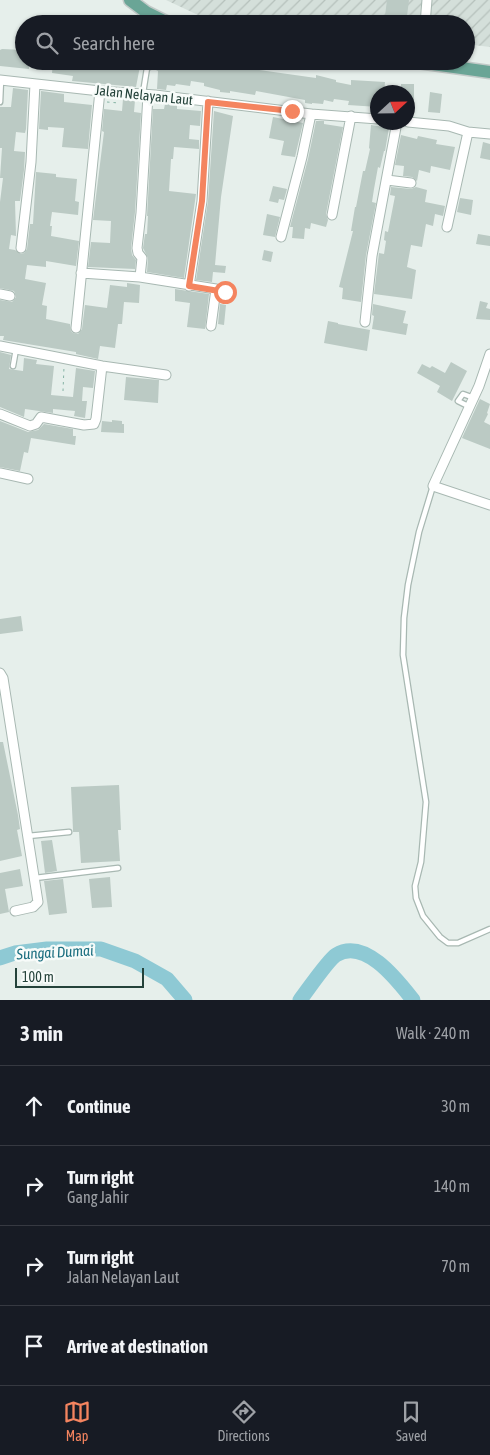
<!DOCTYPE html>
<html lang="en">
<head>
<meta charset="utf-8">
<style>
  :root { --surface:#171b24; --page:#242831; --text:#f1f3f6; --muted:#9ea1a6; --line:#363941; --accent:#f4845f }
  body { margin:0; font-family:"Asap Condensed",sans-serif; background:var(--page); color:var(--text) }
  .compass { position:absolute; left:370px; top:85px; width:45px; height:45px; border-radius:50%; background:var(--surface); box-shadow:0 1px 4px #0004; rotate:68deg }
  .scale { position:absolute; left:15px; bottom:12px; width:129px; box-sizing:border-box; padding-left:5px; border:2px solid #24423a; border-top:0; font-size:14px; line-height:18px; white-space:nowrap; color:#24423a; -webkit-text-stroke:4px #f7fbf9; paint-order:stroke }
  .stop { position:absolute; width:15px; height:15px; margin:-11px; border:4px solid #f4845f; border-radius:50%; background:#fff }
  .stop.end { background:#f4845f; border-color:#fff; box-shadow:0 1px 5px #0008 }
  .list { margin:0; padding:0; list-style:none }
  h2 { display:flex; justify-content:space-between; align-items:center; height:65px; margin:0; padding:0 20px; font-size:21px }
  h2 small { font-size:16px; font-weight:400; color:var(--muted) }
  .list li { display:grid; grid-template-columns:32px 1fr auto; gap:15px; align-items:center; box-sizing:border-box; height:80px; padding:0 20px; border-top:1px solid var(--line) }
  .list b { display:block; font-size:19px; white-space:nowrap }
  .list p { margin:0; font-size:16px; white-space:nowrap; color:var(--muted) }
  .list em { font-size:16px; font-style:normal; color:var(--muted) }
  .icon { flex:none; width:28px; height:28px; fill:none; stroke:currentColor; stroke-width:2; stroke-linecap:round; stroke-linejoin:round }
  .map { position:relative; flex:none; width:490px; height:1000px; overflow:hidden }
  .search { position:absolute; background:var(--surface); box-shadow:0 1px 4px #0004; left:15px; right:15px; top:15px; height:55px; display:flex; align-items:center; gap:12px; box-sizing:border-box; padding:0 18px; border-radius:28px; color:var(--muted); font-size:19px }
  .sheet { height:385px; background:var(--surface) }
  nav { display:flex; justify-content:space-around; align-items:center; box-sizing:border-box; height:70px; border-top:1px solid var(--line); background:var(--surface); font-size:14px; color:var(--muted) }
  nav a { display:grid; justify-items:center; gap:2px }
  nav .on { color:var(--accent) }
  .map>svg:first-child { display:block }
  .industrial { fill:url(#industrial-furrows) }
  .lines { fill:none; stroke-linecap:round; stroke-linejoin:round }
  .river { stroke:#8ec9d4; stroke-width:15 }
  .building { fill:#bbcac4 }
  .lane-casing { stroke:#a8b8b2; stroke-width:7 }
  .street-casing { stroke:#a8b8b2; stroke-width:11 }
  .primary-casing { stroke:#c2cac8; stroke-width:15 }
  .path { stroke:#86b3a5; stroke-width:1; stroke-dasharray:2.5 4; stroke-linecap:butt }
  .lane { stroke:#fff; stroke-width:4.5 }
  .street { stroke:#fff; stroke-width:9 }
  .primary { stroke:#6aa596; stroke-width:12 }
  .route { stroke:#f4845f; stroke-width:6 }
  .labels { text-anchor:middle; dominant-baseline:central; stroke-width:5; stroke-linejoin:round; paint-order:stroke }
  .street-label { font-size:14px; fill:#24423a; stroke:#f7fbf9 }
  .water-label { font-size:15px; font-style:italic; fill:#1c6f80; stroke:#f7fbf9 }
</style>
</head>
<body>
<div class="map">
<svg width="490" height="1000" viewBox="0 0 490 1000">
  <defs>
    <pattern id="industrial-furrows" width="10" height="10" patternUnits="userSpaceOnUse" patternTransform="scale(1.25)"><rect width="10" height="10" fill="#d4dfda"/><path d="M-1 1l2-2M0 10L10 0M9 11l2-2" fill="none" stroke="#b6c1bc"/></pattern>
  </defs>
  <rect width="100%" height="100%" fill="#e6efeb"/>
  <path class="industrial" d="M166,0H490V47L466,44V24H279L198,15Z"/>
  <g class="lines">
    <path class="river" d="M0,958L15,953L47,949H101L135,961L167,979L185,1000
      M300,1000C307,991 328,960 336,955C365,937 398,981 413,1000"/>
  </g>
  <path class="building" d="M387,0H409L406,24H384Z
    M2,49L24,50V61H29V69L0,66V50Z
    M53,61H141L136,87L72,81L73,76L52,73Z
    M157,61L179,63L206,70V68L237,70V67L316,78V75L336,80V82L351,85V80L385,82L384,92H378V107L348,105L349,101L334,99L333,102L324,100L323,104L312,103V104L305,103V100L256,91L255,95L230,91V93L220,92V90L204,86V83L191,81L190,86L176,84L175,86L167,85L166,90L157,89L158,71L156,70L159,65Z
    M401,84H414V101H408V92H401Z
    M13,88L28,90L26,129L25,133L16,132L14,151L25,152L24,170L20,201H15L16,236L11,235L9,249L15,250L21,254L24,253L27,249L30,224H33L36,172L56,174V177L77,179L75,201L79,202L78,215L52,212L50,226H52L51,236L79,241L76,266L46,261V267L27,265L25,279L46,283L42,305L47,306L46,319L70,324L71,331L73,333L78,334L82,329L85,305L107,308L110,285L127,287V283L140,285L139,303L124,302L122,324H118L115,348L100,346L98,359L76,354V352L3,340L4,336H0V300L12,302L16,297L14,291L0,288V202L3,178H0L2,148H0V107H11Z
    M41,91L64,94V102L92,105L88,149L62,147L64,128L48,127V130L39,129Z
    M430,92L442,94L440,113L428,112Z
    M123,99L135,100L134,112L141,113L135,212L131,248L132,255L136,260L135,269L88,267L91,242L110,243L111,221L93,220L104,132L102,131L104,109L122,111Z
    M165,104L177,105V109L201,111L200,126L190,125L189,139L199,140V149L174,147L173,159H171L169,191L196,194L184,278L147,272L148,258L143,248L145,234H147L148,216H147L153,109H164Z
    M214,111L233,116L221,197L215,265L226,266L225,273L213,272L212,282L196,280L208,201Z
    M273,117L303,123L295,157L281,155L284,141L269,138Z
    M316,121H324V124L343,127L326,214L328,220L326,227L311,223L310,229L305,228L304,239L292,238L293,227H290L308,159Z
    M371,125L389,128L385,151H384L380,168L378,167L374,189L372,202L376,203L366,255L361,302L342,299L343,288L339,287L353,231H351L355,207H356L363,171H365L370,149L369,148Z
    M401,135L417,139L418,136L437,140L436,144L455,147L450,170L431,166L430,173L419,170L417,181L412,177L403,176L404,166L395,165Z
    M483,142L490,144V160L480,158Z
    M273,186L287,189L284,200L279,199L278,203L269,201Z
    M391,187L411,189L416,187L427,190L425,202L445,206L443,216L435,214L433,226L426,224L422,247L411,245L407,267L416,270L412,299L374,294L379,253L384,254L386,241L384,240L385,231L388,232L395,196L390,195Z
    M460,198L473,200L471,215L457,212Z
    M267,214L280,217L275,237L263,235Z
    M478,234L490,236V246L476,244Z
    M264,250L273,252L271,262L262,260Z
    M175,289L209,294L205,329L187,327L190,303L175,301Z
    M480,301L488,303L486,308L490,309V320L476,319Z
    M220,304L226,305L224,325L218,324Z
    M373,304L406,311L403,323L408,324L406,335L372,329L374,316L372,315Z
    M328,321L338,323V324L370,330L367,351L324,343Z
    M0,352L11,355L9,369L23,371L24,358L37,360L36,364L54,366L51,395L73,397L76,368L95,371L93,388L83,387L82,401H87L85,418L74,416L75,411L53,409V413L25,409L24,417L0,407Z
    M451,362L467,371L452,401L437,392L440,386L417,373L422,364L430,368L432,366L445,373Z
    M126,377L159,380L158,403L124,400Z
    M480,399L490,404L487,413L488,414L484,422L490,425V449L462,438Z
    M112,420L122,421V424H124V433L101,432L102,421L112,422Z
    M0,421L28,432L38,430L44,424L73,429V436H76L75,445L31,438L28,453L24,452L20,471L0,467Z
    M21,616L23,631L0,634V619Z
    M0,742H3L18,815L20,829L17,830L22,856L0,861Z
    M119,785L121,830H118L120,861L81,863L79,832H73V830L71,787Z
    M52,840L57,871L45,873L41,841Z
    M20,869L23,886L5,889L9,912L0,914V873Z
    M110,877L112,907L92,908L89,879Z
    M63,879L67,913L49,915L44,881Z"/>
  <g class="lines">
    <g class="lane-casing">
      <path id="lane" d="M143,93L147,68L155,65
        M0,102L1,80
        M13,366L16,349
        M470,407L458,401L463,394L474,398
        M433,486L419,532L408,585L404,618L403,655L426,802L421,862L415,886L416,898L423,916L440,937L448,943H458L490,929
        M28,836L69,832
        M35,878L118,868"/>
    </g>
    <g class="street-casing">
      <path id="street" d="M425,24L427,0
        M0,80L100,91L155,95L311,114L378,119
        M408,122L449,126L468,132L490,134
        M387,180L411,183
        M332,215L351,116
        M447,227L468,132
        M281,237L302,157L311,114
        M21,248L31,162L35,84
        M81,273L140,277L216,289
        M140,277L142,258L138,253L137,248L141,213L148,95
        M189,286L202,201L208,101
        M0,294L10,296
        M365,322L372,256L397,122
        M211,326L216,289L225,292
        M76,328L100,91
        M0,346L102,366L166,375
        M490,354L479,386L433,486L490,505
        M0,414L30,426L36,424L41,417L84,425L94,424L96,419L102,366
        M0,473L28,479
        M0,673L3,678L38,902L33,907L15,911"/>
    </g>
    <g class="primary-casing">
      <path id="primary" d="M130,0L146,12L170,24
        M411,61L490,72"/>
    </g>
    <path class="path" d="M107,102L119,103
      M63,391L64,367"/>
    <use href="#lane" class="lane"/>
    <use href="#street" class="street"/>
    <use href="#primary" class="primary"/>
  </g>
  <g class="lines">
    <path class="route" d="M225,292L189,286L202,201L208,102L292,111"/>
  </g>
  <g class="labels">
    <g class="street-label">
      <text transform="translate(144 95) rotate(6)">Jalan Nelayan Laut</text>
    </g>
    <g class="water-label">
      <text transform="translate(55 952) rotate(-3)">Sungai Dumai</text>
    </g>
  </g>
</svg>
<svg class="compass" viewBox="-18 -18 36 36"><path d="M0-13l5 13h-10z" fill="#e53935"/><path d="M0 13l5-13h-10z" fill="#9ea1a6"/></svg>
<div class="scale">100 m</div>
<div class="stop" style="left:225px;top:292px"></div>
<div class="stop end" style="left:292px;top:111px"></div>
<div class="search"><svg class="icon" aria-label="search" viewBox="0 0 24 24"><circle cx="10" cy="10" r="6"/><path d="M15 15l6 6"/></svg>Search here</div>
</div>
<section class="sheet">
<h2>3 min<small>Walk · 240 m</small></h2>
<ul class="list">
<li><svg class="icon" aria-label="ahead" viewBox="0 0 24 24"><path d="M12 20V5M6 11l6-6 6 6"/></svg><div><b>Continue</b></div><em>30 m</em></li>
<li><svg class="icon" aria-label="right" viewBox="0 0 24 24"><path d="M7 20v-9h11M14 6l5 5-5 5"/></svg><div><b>Turn right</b><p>Gang Jahir</p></div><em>140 m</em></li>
<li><svg class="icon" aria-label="right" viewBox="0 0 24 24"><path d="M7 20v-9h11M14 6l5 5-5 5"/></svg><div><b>Turn right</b><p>Jalan Nelayan Laut</p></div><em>70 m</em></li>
<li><svg class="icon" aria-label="arrive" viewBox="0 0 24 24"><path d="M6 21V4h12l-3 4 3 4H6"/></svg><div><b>Arrive at destination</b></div></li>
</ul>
</section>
<nav>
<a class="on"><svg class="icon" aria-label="map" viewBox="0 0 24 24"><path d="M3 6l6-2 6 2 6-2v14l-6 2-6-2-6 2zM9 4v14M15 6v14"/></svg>Map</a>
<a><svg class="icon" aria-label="directions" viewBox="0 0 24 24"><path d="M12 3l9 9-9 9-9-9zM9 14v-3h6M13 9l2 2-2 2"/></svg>Directions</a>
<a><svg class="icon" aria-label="saved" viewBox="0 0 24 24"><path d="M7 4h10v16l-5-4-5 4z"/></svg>Saved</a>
</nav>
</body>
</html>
